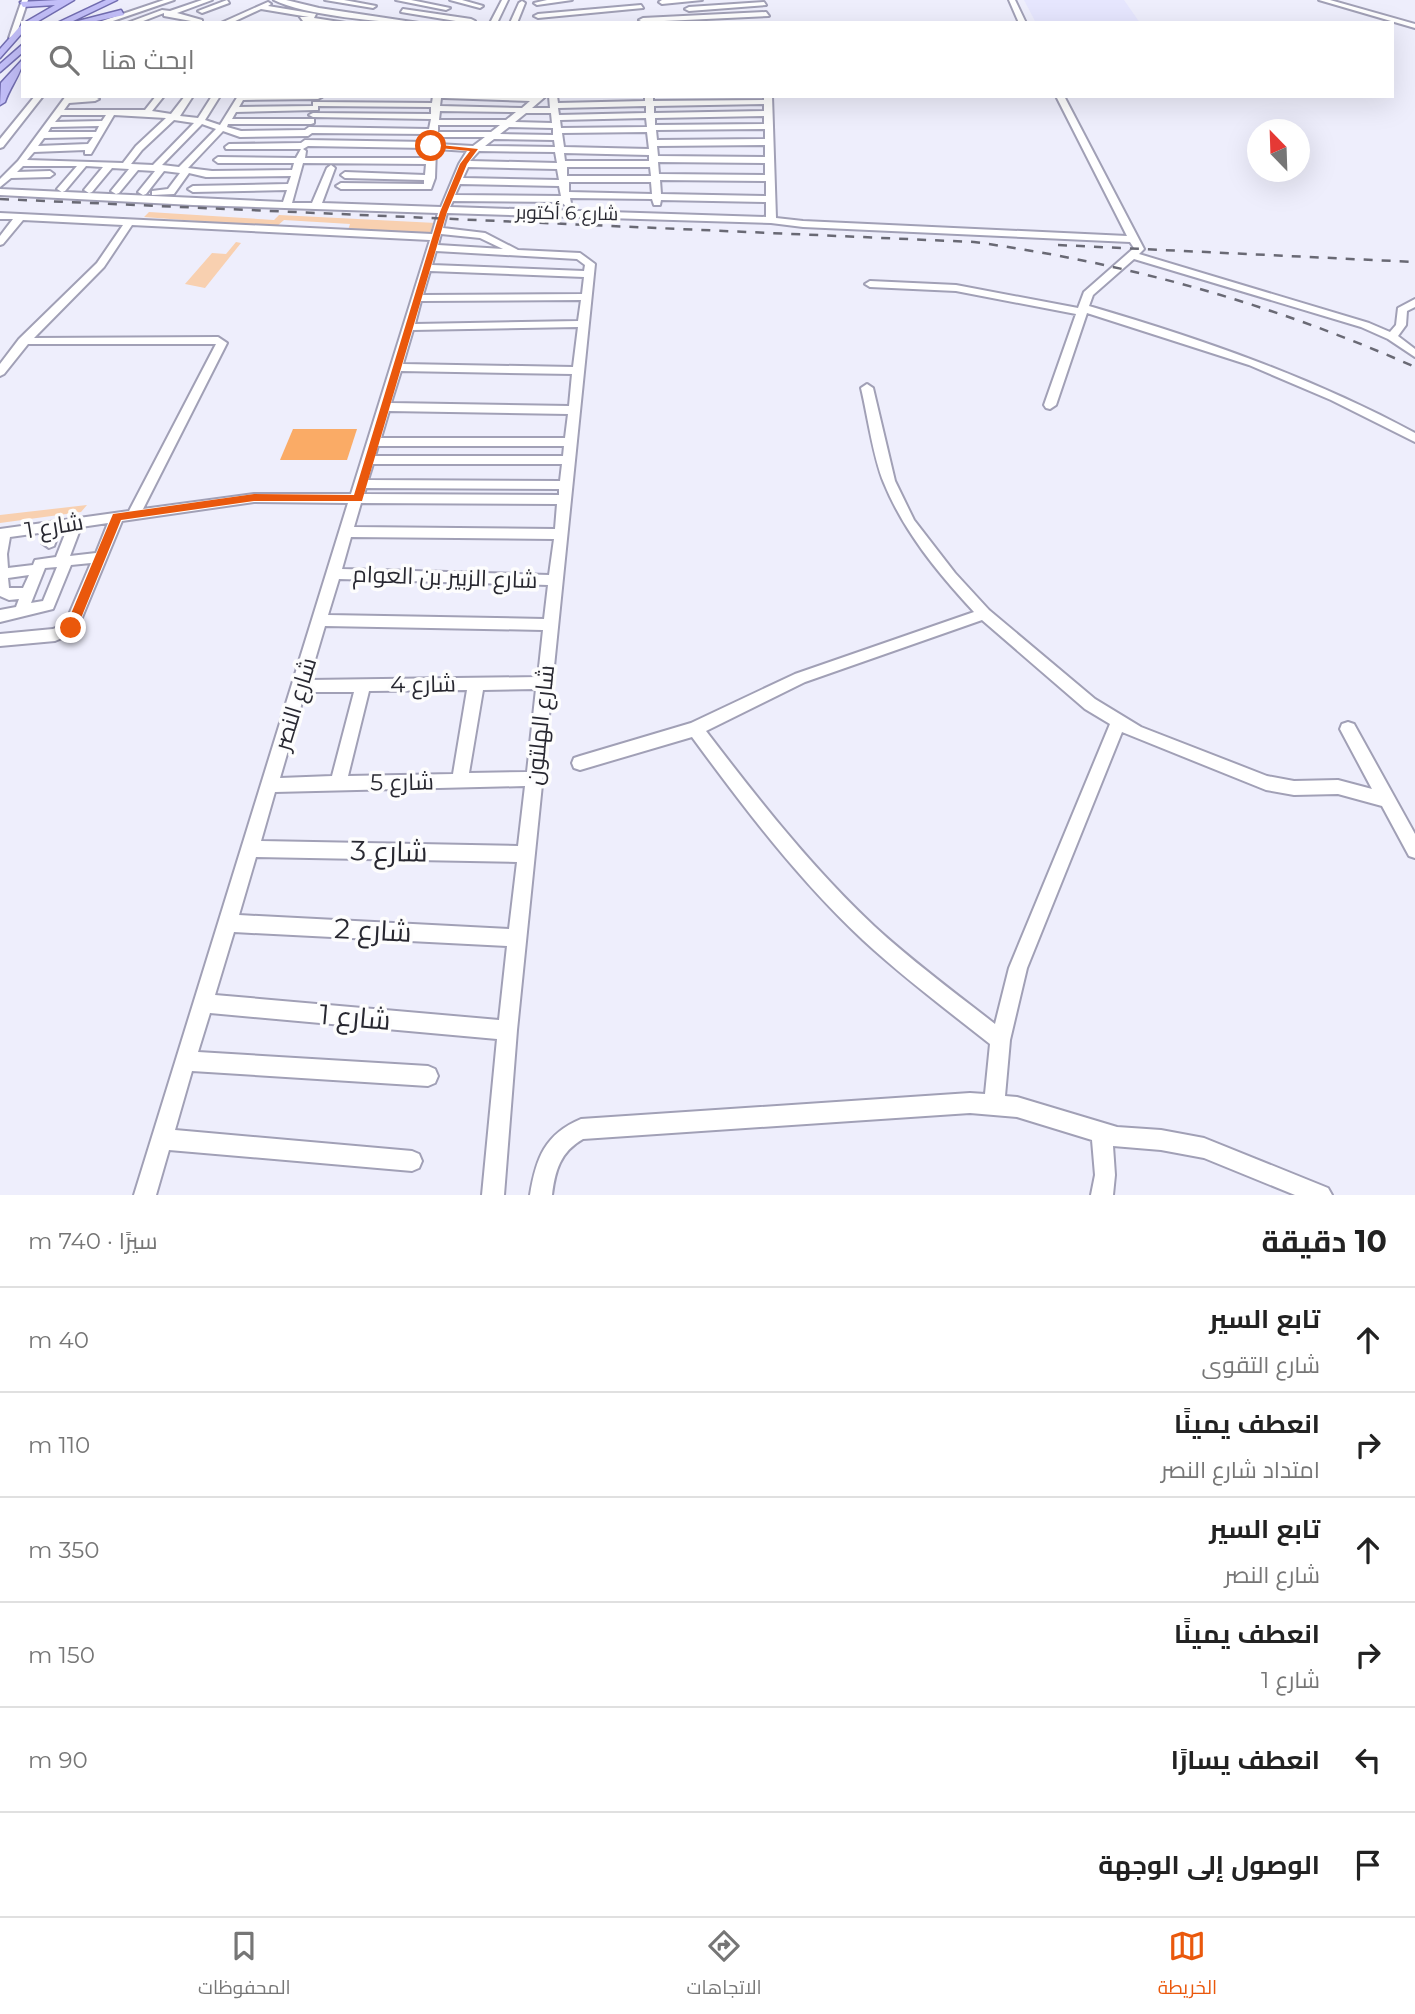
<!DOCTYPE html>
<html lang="ar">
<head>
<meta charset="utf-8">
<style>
  :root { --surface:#fff; --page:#f6f6f6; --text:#222; --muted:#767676; --line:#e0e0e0; --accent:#ea580c }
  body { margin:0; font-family:Montserrat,Cairo,sans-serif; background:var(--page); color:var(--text); direction:rtl }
  .compass { position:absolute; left:1247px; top:119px; width:63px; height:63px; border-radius:50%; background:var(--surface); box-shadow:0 7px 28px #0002; rotate:337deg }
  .stop { position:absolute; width:21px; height:21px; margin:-16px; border:5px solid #ea580c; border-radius:50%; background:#fff }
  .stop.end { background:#ea580c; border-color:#fff; box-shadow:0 2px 7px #0008 }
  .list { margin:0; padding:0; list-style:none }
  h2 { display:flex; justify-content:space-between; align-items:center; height:91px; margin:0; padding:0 28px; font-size:30px }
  h2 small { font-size:23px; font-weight:400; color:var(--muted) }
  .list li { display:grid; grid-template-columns:46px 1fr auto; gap:21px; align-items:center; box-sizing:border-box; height:105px; padding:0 28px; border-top:2px solid var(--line) }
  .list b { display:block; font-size:26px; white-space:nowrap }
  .list p { margin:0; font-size:23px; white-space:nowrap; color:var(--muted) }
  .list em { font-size:23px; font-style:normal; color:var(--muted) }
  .icon { flex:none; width:38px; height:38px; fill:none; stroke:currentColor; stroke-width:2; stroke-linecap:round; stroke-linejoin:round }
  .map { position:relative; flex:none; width:1415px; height:1195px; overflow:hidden; direction:ltr }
  .search { position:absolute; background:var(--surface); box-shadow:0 7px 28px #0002; left:21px; right:21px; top:21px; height:77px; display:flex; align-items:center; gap:18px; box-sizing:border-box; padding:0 24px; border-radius:0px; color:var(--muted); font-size:26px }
  .sheet { height:721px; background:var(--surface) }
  nav { display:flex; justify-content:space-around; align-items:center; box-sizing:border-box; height:98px; border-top:2px solid var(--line); background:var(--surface); font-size:19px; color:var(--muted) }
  nav a { display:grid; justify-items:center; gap:4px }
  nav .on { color:var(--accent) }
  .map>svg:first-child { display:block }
  .built { fill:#e6e6fe }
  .green { fill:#f8d0b0 }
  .forest { fill:#faab66 }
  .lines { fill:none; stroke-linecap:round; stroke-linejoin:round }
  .minor-casing { stroke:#a1a0b6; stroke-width:4 }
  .major-casing { stroke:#726db0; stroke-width:3 }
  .minor { fill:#fff; fill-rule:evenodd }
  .major { fill:#c2bef8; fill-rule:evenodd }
  .rail { stroke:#696974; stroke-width:2.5; stroke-dasharray:9 9; stroke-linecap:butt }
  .route { fill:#ea580c }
  .labels { text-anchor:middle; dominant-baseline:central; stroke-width:7; stroke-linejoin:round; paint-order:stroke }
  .far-street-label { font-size:19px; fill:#282831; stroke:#fdfdfd }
  .street-label { font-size:23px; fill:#282831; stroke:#fdfdfd }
  .near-street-label { font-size:28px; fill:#282831; stroke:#fdfdfd }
</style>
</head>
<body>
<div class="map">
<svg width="1415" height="1195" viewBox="0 0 1415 1195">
  <rect width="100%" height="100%" fill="#eeeefc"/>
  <path class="built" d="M1024,0H1124L1140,23H1036Z"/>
  <path class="green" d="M149,212L274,220L279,215L436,223L431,234L348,230L350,224L284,220L276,227L144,217Z
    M236,242L241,243L205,288L185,284L212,253L226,254Z
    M87,505L81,512L0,523V515Z"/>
  <path class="forest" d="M293,429H357L347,460H280Z"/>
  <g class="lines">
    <g class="minor-casing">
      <path id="minor" d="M22,0H28L16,36L9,38Z
        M164,0H174L107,23H96Z
        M202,0H212L177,13L202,20V23L164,16V13L138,23H127L162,10L170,11Z
        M227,0L229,3L202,13L198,11Z
        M274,0H286L319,8L419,23C385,23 303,15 274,0Z
        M325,0H344L376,6L373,8Z
        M396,0H411L450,8L446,10Z
        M450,0H462L483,6L480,8Z
        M502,0H508L497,23H490Z
        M547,0H572L537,5L534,3Z
        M662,0H702L662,4L659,2Z
        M1009,0H1015L1026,23H1019Z
        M1319,0H1330L1415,24V28Z
        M522,1L525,3L517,23H510L519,3Z
        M268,2L271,4L268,6L316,14L314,18L346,23L303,21L300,17H309L261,9L231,23H221Z
        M764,2L766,5L689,11L685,9L689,7Z
        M641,5L643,8L538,18L534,16L538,14Z
        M403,9L471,19L475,21L468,23L401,12Z
        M766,12L769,16L643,22L639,20L643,18Z
        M35,96H43L3,147L0,148V139Z
        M66,96H74L73,98L95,97L99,99L95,101L69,103L64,110H145L156,96H164L152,111L171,114L185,96H193L180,116L198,118L212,96H220L205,120L220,125L238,96L322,97L318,99L243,100L239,107L313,106V102H316L432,103L433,96H546L532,108H550L549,96H557L558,103L645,101V96H653V101L764,100V96H772L776,218L803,221L1127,236L1056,96H1064L1144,249L1139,254L1369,323L1390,332L1396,325L1398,308L1415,299V307L1407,311L1406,325L1398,336L1415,349V357L1388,339L1361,327L1134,259L1093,295L1089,306C1202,339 1311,377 1415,433V442L1331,400L1249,365L1087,313L1056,405L1050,409L1046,408L1044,405L1076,314L956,291L870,287L865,284L870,281L956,285L1078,308L1084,292L1134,248L1130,242L803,227L771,223L447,213L443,228L485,233L518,250L580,253L595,264L517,1030L504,1195H482L497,1039L210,1013L198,1052L428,1066L435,1069L438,1076L435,1083L428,1086L192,1071L175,1130L412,1151L419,1154L422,1161L419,1168L412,1171L169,1150L156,1195H134L348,503L254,502L122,521L76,632L55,641L0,646V634L53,629L65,624L91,563L71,565L53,609L0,622V610L16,607L19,599L9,600L0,596V529L129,511L216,344H28L4,374L0,376V364L19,339L97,263L123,225L23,220L3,244L0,245V236L13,219H0V213L432,234L438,213L193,205L0,195V189L283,202L287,190L193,192L188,189L193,186L288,184L291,176L206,177L189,173L174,194L152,195V191L168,189L180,173L164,171L146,194L143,195L138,192L155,171L138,170L119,193L116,194L111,191L129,169L112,168L92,192L89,193L84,190L103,167L86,166L65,191L62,192L57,189L77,166H23L17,172L50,171L54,174L50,177L11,178L0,187V179L18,161ZM441,98H444L530,101L522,108L440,106ZM764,104V111L654,113V106ZM318,106L431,107V114L313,113L309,115L313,117L431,119L429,129L309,127L305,130L241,131L227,127L228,124H311L314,123V119H232L236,112L315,110H318ZM646,106V113L559,115L558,108ZM440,111L516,112L506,120H439ZM526,113H551L552,123L515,122ZM61,115H106L102,121L55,122ZM114,115L166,118L136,146L123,163L27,160L34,152L85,150V154H91ZM764,116V124L655,125V118ZM646,118L647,127L561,128L560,120ZM174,120L194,123L153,165L131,164L142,150ZM202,124L216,129L179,167L162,165ZM438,125H500L491,132H438ZM99,126L96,132H48L51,127ZM509,127L553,128V135L500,134ZM765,129V139L657,140L656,130ZM223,131L240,137L308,136L312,133L429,134L428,142L305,140L301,143L229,144L225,147L226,149H301L296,158L218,157L214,160L218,163H294L292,170L212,171L188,168ZM647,132L649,149L564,147L562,133ZM93,137L88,144L38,146L44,138ZM437,137H485L473,146L437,144ZM494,139L554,140L555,147L485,146ZM765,145V157L658,156L657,146ZM308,146L428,148L426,158H305L306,151L303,149ZM436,149L467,151L459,164L441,207L322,203L335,168L331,165L327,168L312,203H292L303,163L426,164L425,175L345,172L341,175L345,178L424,180V184L341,183L336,186L341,189H431L435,178ZM479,151L555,152L557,163L470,161ZM564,153L649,155V161H565ZM658,162L765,163V175L659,174ZM468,167L557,169L559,180L463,178ZM567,167H650L651,176H567ZM660,180L766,181V196L661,194ZM569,182H651L652,194L569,192ZM460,184L559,186L561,196L455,195ZM570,198L652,199L654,205H660L661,200L766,202V217L450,207L453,201L561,202L566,206L571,203ZM132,225L430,240L351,494H254L143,509L227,343L218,337L34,338L104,267ZM441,234L480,238L503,249L438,245ZM436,251L577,259L585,265L584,271L432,265ZM430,271L584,277L582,294L423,295ZM581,300L578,321L415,324L421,301ZM578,327L573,367L403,364L413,330ZM401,371L572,374L569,406L391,403ZM389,411L568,414L565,438H381ZM378,446H564L563,456H375ZM373,464H562L560,481L368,480ZM366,488L559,489V495L364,494ZM361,503L557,504L555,529L354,527ZM108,523L96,553L70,556L81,527ZM67,529L56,557L35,560L33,565L8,568L7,554L10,537L46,532L42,543L49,548L54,546L60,530ZM351,537L554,539L549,575L342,569ZM57,567L43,601L31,603L45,568ZM29,575L23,588H9L8,578ZM339,579L548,585L544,619L328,615ZM325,626L543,630L538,677L309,680ZM536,689L527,772L469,773L483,690ZM467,690L453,774L348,776L369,691ZM305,692H354L332,776L280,778ZM525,786L518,846L261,841L275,792ZM256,857L517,862L509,929L239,915ZM234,932L507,946L499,1020L215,995Z
        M867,384L873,388L895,481L914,520L955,573L989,610L1095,699L1141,727L1267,776L1294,781L1338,780L1372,789L1340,729L1342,724L1348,722L1354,724L1415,834V858L1409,856L1382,806L1338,794L1294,795L1266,790L1122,732L1027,968L1010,1040L1005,1096L1017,1097L1117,1127L1161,1130L1204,1138L1328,1188L1332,1195H1295L1204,1158L1161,1150L1113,1146L1115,1175L1113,1195H1091L1095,1175L1092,1140L1017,1117L970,1113L583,1139C560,1152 555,1171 552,1195H530C536,1158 545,1134 581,1119L970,1093L985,1094L990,1044C947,1010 903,977 863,940C798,879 744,808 692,737L580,770L574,768L572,763L574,758L580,756L691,723L795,674L974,612C938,573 904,532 884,483C873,457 868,417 861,388ZM982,620L1085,709L1110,724L1009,968L995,1024C954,992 912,961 874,926C811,867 758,799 706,731L805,682Z"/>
    </g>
    <g class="major-casing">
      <path id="major" d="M58,0H74L35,23H24L55,5L23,7L20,2Z
        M106,0H117L69,23H57Z
        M121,10L124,15L87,23L78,21Z
        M23,23V32L0,58V49Z
        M23,44V52L0,72V64Z
        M23,59C23,71 10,87 5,102L0,105L1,83Z"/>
    </g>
    <use href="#minor" class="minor"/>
    <use href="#major" class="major"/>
    <path class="rail" d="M0,199L974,242C1128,263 1273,304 1415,367
      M1058,245L1415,262"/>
  </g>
  <path class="route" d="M431,144L478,149L467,164L447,212L362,501H254L121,520L77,628L75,631H67L65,628L113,514L254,494L354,495L440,212L460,164L470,151L429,147Z"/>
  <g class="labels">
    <g class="far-street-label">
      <text transform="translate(567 213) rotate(1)">شارع 6 أكتوبر</text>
    </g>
    <g class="street-label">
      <text transform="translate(54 526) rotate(-9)">شارع 1</text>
      <text transform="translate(445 577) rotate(2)">شارع الزبير بن العوام</text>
      <text transform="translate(423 684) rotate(-1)">شارع 4</text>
      <text transform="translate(295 704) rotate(-73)">شارع النصر</text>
      <text transform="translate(540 725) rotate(-84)">شارع الهلتون</text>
      <text transform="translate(402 782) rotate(-1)">شارع 5</text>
    </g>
    <g class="near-street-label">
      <text transform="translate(389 851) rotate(1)">شارع 3</text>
      <text transform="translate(373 930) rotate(3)">شارع 2</text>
      <text transform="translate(355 1017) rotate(5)">شارع 1</text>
    </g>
  </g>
</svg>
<svg class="compass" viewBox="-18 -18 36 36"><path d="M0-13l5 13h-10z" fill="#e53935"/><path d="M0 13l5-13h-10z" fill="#767676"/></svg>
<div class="stop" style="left:431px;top:146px"></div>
<div class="stop end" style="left:71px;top:628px"></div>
<div class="search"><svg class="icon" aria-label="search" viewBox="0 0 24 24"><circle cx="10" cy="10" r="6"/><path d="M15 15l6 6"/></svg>ابحث هنا</div>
</div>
<section class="sheet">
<h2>10 دقيقة<small>سيرًا · 740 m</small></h2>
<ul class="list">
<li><svg class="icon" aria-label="ahead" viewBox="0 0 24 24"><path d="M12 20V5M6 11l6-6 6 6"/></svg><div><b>تابع السير</b><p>شارع التقوى</p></div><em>40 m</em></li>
<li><svg class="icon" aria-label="right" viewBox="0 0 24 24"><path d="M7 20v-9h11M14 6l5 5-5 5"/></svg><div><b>انعطف يمينًا</b><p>امتداد شارع النصر</p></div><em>110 m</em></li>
<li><svg class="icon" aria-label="ahead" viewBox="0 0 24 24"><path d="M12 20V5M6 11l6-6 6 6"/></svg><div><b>تابع السير</b><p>شارع النصر</p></div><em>350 m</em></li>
<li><svg class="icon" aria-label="right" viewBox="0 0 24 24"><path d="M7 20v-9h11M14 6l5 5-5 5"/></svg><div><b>انعطف يمينًا</b><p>شارع 1</p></div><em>150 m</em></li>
<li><svg class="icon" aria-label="left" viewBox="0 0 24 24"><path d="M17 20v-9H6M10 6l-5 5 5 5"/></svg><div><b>انعطف يسارًا</b></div><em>90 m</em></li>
<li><svg class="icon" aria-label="arrive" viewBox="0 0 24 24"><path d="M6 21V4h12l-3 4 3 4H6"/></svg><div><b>الوصول إلى الوجهة</b></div></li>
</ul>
</section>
<nav>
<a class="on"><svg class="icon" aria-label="map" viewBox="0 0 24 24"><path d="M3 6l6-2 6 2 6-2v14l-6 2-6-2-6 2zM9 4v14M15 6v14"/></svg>الخريطة</a>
<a><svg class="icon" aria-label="directions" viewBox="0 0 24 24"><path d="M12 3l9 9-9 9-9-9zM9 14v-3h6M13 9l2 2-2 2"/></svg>الاتجاهات</a>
<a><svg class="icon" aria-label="saved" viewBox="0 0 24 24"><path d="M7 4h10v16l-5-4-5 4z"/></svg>المحفوظات</a>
</nav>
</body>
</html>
